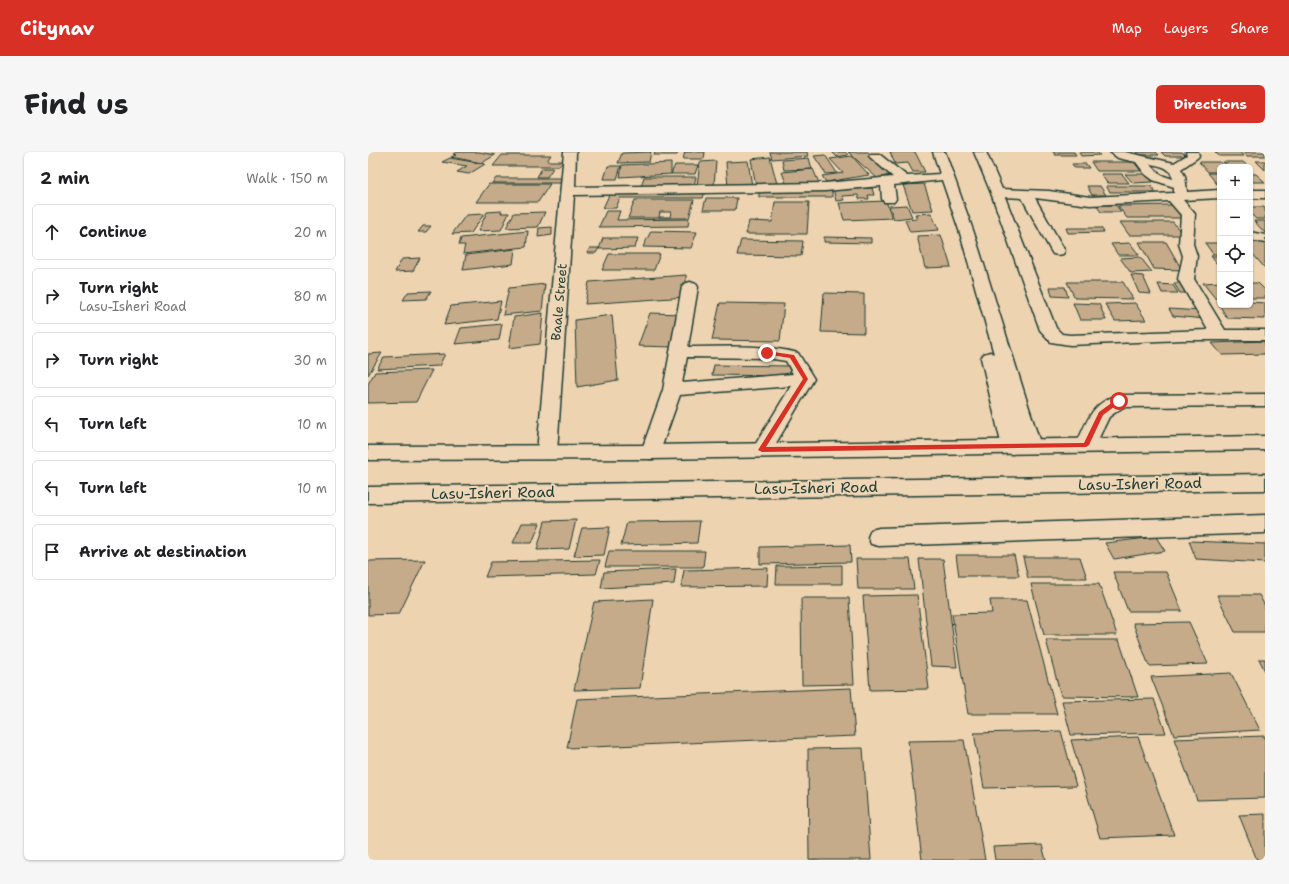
<!DOCTYPE html>
<html lang="en">
<head>
<meta charset="utf-8">
<style>
  :root { --surface:#fff; --page:#f6f6f6; --text:#202124; --muted:#757577; --line:#e0e0e0; --accent:#d93025 }
  body { margin:0; font-family:"Shantell Sans",sans-serif; background:var(--page); color:var(--text) }
  .controls { position:absolute; right:12px; top:12px; display:grid; overflow:hidden; border-radius:6px; box-shadow:0 1px 3px #0004 }
  .controls button { width:36px; height:36px; display:grid; place-items:center; padding:0; border:0; border-bottom:1px solid var(--line); background:var(--surface); color:var(--text); font:20px sans-serif }
  .stop { position:absolute; width:12px; height:12px; margin:-9px; border:3px solid #d93025; border-radius:50%; background:#fff }
  .stop.end { background:#d93025; border-color:#fff; box-shadow:0 1px 4px #0008 }
  .list { margin:0; padding:0; list-style:none }
  h2 { display:flex; justify-content:space-between; align-items:center; height:52px; margin:0; padding:0 16px; font-size:17px }
  h2 small { font-size:13px; font-weight:400; color:var(--muted) }
  .list li { display:grid; grid-template-columns:26px 1fr auto; gap:12px; align-items:center; box-sizing:border-box; height:56px; margin:0 8px 8px; padding:0 8px; border:1px solid var(--line); border-radius:6px }
  .list b { display:block; font-size:15px; white-space:nowrap }
  .list p { margin:0; font-size:13px; white-space:nowrap; color:var(--muted) }
  .list em { font-size:13px; font-style:normal; color:var(--muted) }
  .icon { flex:none; width:22px; height:22px; fill:none; stroke:currentColor; stroke-width:2; stroke-linecap:round; stroke-linejoin:round }
  .map { position:relative; flex:none; width:897px; height:708px; overflow:hidden; border-radius:6px }
  header { display:flex; align-items:center; gap:24px; box-sizing:border-box; height:56px; padding:0 20px; background:var(--accent); color:#fff }
  header strong { font-size:19px }
  nav { display:flex; gap:22px; margin-inline-start:auto; font-size:14px }
  .intro { display:flex; align-items:center; justify-content:space-between; box-sizing:border-box; height:96px; padding:0 24px }
  h1 { margin:0; font-size:28px }
  .button { padding:10px 18px; border-radius:6px; background:var(--accent); color:#fff; font-size:14px; font-weight:700 }
  main { display:flex; gap:24px; padding:0 24px }
  aside { flex:1; background:var(--surface); border-radius:6px; box-shadow:0 1px 3px #0004 }
  .map>svg:first-child { display:block }
  .building { fill:#c6ab8a; stroke:#1f3d34; fill-rule:evenodd }
  .lines { fill:none; stroke-linecap:round; stroke-linejoin:round }
  .minor-casing { stroke:#1f3d34; stroke-width:3 }
  .major-casing { stroke:#1f3d34; stroke-width:3 }
  .minor { fill:#eed6b6; fill-rule:evenodd }
  .major { fill:#eed6b6; fill-rule:evenodd }
  .route { fill:#d93025 }
  .labels { text-anchor:middle; dominant-baseline:central; stroke-width:4; stroke-linejoin:round; paint-order:stroke }
  .far-street-label { font-size:13px; fill:#1f3d34; stroke:#eed6b6 }
  .street-label { font-size:15px; fill:#1f3d34; stroke:#eed6b6 }
</style>
</head>
<body>
<header>
<strong>Citynav</strong>
<nav><a>Map</a><a>Layers</a><a>Share</a></nav>
</header>
<div class="intro"><h1>Find us</h1><a class="button">Directions</a></div>
<main>
<aside>
<h2>2 min<small>Walk · 150 m</small></h2>
<ul class="list">
<li><svg class="icon" aria-label="ahead" viewBox="0 0 24 24"><path d="M12 20V5M6 11l6-6 6 6"/></svg><div><b>Continue</b></div><em>20 m</em></li>
<li><svg class="icon" aria-label="right" viewBox="0 0 24 24"><path d="M7 20v-9h11M14 6l5 5-5 5"/></svg><div><b>Turn right</b><p>Lasu-Isheri Road</p></div><em>80 m</em></li>
<li><svg class="icon" aria-label="right" viewBox="0 0 24 24"><path d="M7 20v-9h11M14 6l5 5-5 5"/></svg><div><b>Turn right</b></div><em>30 m</em></li>
<li><svg class="icon" aria-label="left" viewBox="0 0 24 24"><path d="M17 20v-9H6M10 6l-5 5 5 5"/></svg><div><b>Turn left</b></div><em>10 m</em></li>
<li><svg class="icon" aria-label="left" viewBox="0 0 24 24"><path d="M17 20v-9H6M10 6l-5 5 5 5"/></svg><div><b>Turn left</b></div><em>10 m</em></li>
<li><svg class="icon" aria-label="arrive" viewBox="0 0 24 24"><path d="M6 21V4h12l-3 4 3 4H6"/></svg><div><b>Arrive at destination</b></div></li>
</ul>
</aside>
<div class="map">
<svg width="897" height="708" viewBox="0 0 897 708">
  <rect width="100%" height="100%" fill="#eed3b1"/>
  <filter id="ink" filterUnits="userSpaceOnUse"><feTurbulence type="fractalNoise" baseFrequency=".025" numOctaves="2"/><feDisplacementMap in="SourceGraphic" scale="8" xChannelSelector="R" yChannelSelector="G"/><feConvolveMatrix kernelMatrix="1 2 1 2 8 2 1 2 1" color-interpolation-filters="sRGB"/></filter>
  <g filter="url(#ink)">
    <path class="building" d="M89,0H111L127,3L114,11L83,5L88,3L85,2Z
      M283,0L281,10L250,11L254,1Z
      M287,0H310L309,3H286Z
      M317,0H337L336,7H315Z
      M402,0H439L440,4L404,7Z
      M464,0H477L480,3L469,5Z
      M480,0H500L526,22L509,26Z
      M522,0H547L557,20H545L540,11L527,12Z
      M685,0H706L708,3H687Z
      M711,0H729L732,3L713,4Z
      M769,0H788L791,3H771Z
      M793,0H814L818,4H797Z
      M847,0H871L876,4H851Z
      M876,0H897V4H879Z
      M134,3H183L179,9H195L191,14H125Z
      M457,3L469,21L458,22L446,4Z
      M484,4L501,23L458,30L454,24L475,21L462,7Z
      M402,5L409,32L388,34L383,7Z
      M82,6L117,12L101,22L89,20L99,14L74,10Z
      M441,6L444,17L416,18L414,8Z
      M348,9L346,33L329,34L332,10Z
      M380,9L384,34L360,36L358,10Z
      M888,9H897V18Z
      M723,10H766L773,19H729Z
      M831,10H852L858,15H852V20H840Z
      M855,10H875L881,15H861Z
      M303,11V22L252,25L254,13Z
      M704,12H718L721,16H707Z
      M307,13H330L327,22H303Z
      M240,14H253L249,27H236Z
      M174,16H185L179,25H169Z
      M445,17L451,31L419,34L414,20Z
      M840,21H852V32H849Z
      M733,22H754L761,31H739Z
      M757,22H778L785,30L765,31Z
      M882,22H888L897,30H882Z
      M276,25H328L326,34L273,35Z
      M128,26H196L193,31H124Z
      M121,32H182L170,50H108Z
      M556,32L565,58L544,59L535,33Z
      M719,34H732L738,43H724Z
      M738,34H783L788,40H742Z
      M465,36H474V38L504,36L506,43H500L501,47H491L490,43L474,44L476,48L468,49Z
      M243,39H337L335,46H252L248,56H235Z
      M391,39H464V45H391Z
      M338,46H369L367,58H335Z
      M267,48H326L321,66H260ZM292,60H303L302,65H291Z
      M518,49L524,66L476,68L471,51Z
      M407,50H441L439,82H378L381,69L404,70Z
      M539,53L544,65L526,67L521,54Z
      M728,53H748L753,60H733Z
      M804,53L814,66H759L750,54Z
      M882,55H895L897,56V67H888L882,61Z
      M134,59L133,61H141L133,78L110,79L119,60Z
      M238,59H252L249,68L321,67L320,74L231,75Z
      M177,60L170,75L138,76L146,61Z
      M563,61L571,78L542,80L537,68L549,67L547,62Z
      M116,62L103,81L84,82L98,63Z
      M886,69H897V81Z
      M752,70H805L815,83H761Z
      M55,74H63L58,80H50Z
      M184,75V83L170,85L171,76Z
      M698,76H733L736,80L700,81Z
      M160,79L158,95L95,102L97,93H91L93,86Z
      M283,79L329,80L323,96L275,95Z
      M573,83L583,115L557,116L549,84Z
      M456,85L503,86V91L456,90Z
      M235,86H270L267,96L231,97Z
      M373,88L435,89L433,104L369,103Z
      M771,90H798L814,118L786,117Z
      M882,90H897V116L882,99Z
      M762,91L771,103H750L743,92Z
      M837,91H852V102H845Z
      M222,96H231L228,101H219Z
      M147,97L145,112L95,118L98,103Z
      M241,102H292L286,118H234Z
      M843,104H852V116Z
      M772,105L784,120L763,121L752,106Z
      M52,106L45,119L27,120L34,107Z
      M318,123V145L217,152L221,130Z
      M763,123L775,124L783,142L771,141Z
      M699,130H755L765,147L707,146Z
      M852,130V146H847L835,131Z
      M806,131H814L821,141H812Z
      M882,131H890L897,138V146H882Z
      M177,132L174,159L135,163L141,136Z
      M790,132L805,133L810,141H794Z
      M682,135H697L700,145L684,144Z
      M63,139L58,147L35,148L40,140Z
      M456,141L496,142V181L453,180Z
      M133,149L129,167L76,173L83,154Z
      M849,149H852V153H882V150L897,151V167L859,166Z
      M352,151L416,152L412,189L344,188Z
      M705,151L731,152L738,168H712Z
      M767,151L778,168L747,169L737,152Z
      M801,157L833,159L837,167L805,164Z
      M175,161L172,192L141,196L146,165Z
      M282,161L315,162L305,195L270,194Z
      M244,163L250,228L209,235L207,168Z
      M134,172L131,188L87,192L93,176Z
      M897,189V202L854,203L844,191Z
      M14,201L0,223V202Z
      M77,202L71,214L9,217L16,205Z
      M346,213L422,214L421,224L344,223Z
      M64,218L48,250L0,251V232L7,220Z
      M208,368L201,397L169,398L177,369Z
      M332,369L329,391L253,393L259,370Z
      M154,371H172L164,391H145Z
      M242,375L236,403L206,404L214,376Z
      M788,385L797,399L746,407L737,391Z
      M821,389L897,392V411L828,407Z
      M482,393L483,410L392,412V395Z
      M241,399H337L335,415H237Z
      M588,403H646L651,424H591Z
      M655,405H712L719,426H660Z
      M488,407H542L546,437H490Z
      M551,407H575L589,515L563,514Z
      M57,408L31,462L0,463V409Z
      M232,408L228,422L117,425L123,410Z
      M474,413V432H408L409,414Z
      M400,416L399,434L313,435L316,418Z
      M308,417L306,432L233,436L236,420Z
      M745,420H798L814,459H760Z
      M663,432H731L749,483H676Z
      M549,443L561,537L502,538L495,444Z
      M849,443H891L897,454V480H867Z
      M433,446H481L486,532L434,533Z
      M285,447L272,536L206,538L226,450Z
      M622,448H659L689,562H600L584,462L624,461Z
      M821,470L840,512L781,514L765,471Z
      M678,488H751L770,545L693,544Z
      M891,507H897V519Z
      M863,521L892,578L806,583L783,525Z
      M483,536L487,584L199,596L209,547Z
      M786,547L798,581L703,583L694,549Z
      M693,579L708,634L616,636L606,581Z
      M897,584V646L829,648L806,587Z
      M770,585L806,683L732,686L703,588Z
      M596,588L617,708H554L540,589Z
      M495,596L503,708H441L440,597Z
      M897,662V708H889L871,663Z
      M674,693L678,708H627L625,695Z"/>
    <g class="lines">
      <g class="minor-casing">
        <path id="minor" d="M196,0H208L207,35L457,31L525,25L503,6L501,4L503,2H511L539,24L572,22L565,0H577L606,81L673,294L670,299L663,301L656,299L654,296L651,300L644,302L637,300L634,295L613,206L616,202L622,200L626,202L592,81L574,28L526,33L528,47L526,50H516L514,47L513,34L457,39L206,43L189,300L186,305L179,307L172,305L169,300Z
          M606,0H618L634,37L681,39L722,45L806,41V35L785,28L777,22L768,10L750,6L742,0H757L806,11L819,3L818,0H830L831,4L829,6L813,17L817,24L819,40L852,38V46L815,48L827,62L825,92L829,104L826,127L857,178H897V188H814L702,193L683,190L672,178L623,41ZM782,12C793,14 803,15 805,27L793,23ZM637,45L654,46L683,99L685,102L690,103L695,102L697,99L667,46L722,53L801,49L813,63L811,92L815,104L810,127L840,178L702,183L694,182L688,176Z
          M882,38H897V46H882Z
          M882,80L897,83V91L882,88Z
          M322,130L328,132L330,135L320,195C357,195 395,192 430,201L446,227L401,303L394,305L387,303L384,298L423,234L312,243L290,305L283,307L276,305L273,300L295,238L314,135L316,132ZM319,205L399,206L418,209L425,222L314,231Z
          M897,242V254L755,255L741,265L725,298L718,300L711,298L708,293C719,270 723,250 751,243Z
          M897,363V381L511,394L503,392L500,385L503,378L511,376Z"/>
      </g>
      <g class="major-casing">
        <path id="major" d="M897,284V298L283,307L0,308V294L283,293Z
          M897,322V338L0,351V335Z"/>
      </g>
      <use href="#minor" class="minor"/>
      <use href="#major" class="major"/>
    </g>
  </g>
  <path class="route" d="M399,199L426,203L440,227L398,295L716,291L731,260L749,247L754,249L735,263L721,293L718,295L394,300L390,298L435,227L422,206L397,202V200Z"/>
  <g class="labels">
    <g class="far-street-label">
      <text transform="translate(191 150) rotate(-85)">Baale Street</text>
    </g>
    <g class="street-label">
      <text transform="translate(772 332) rotate(-1)">Lasu-Isheri Road</text>
      <text transform="translate(448 336) rotate(-1)">Lasu-Isheri Road</text>
      <text transform="translate(125 341) rotate(-1)">Lasu-Isheri Road</text>
    </g>
  </g>
</svg>
<div class="controls">
<button>+</button>
<button>−</button>
<button><svg class="icon" aria-label="locate" viewBox="0 0 24 24"><circle cx="12" cy="12" r="6"/><path d="M12 2v4M12 18v4M2 12h4M18 12h4"/></svg></button>
<button><svg class="icon" aria-label="layers" viewBox="0 0 24 24"><path d="M12 4l9 5-9 5-9-5zM3 14l9 5 9-5"/></svg></button>
</div>
<div class="stop" style="left:751px;top:249px"></div>
<div class="stop end" style="left:399px;top:201px"></div>
</div>
</main>
</body>
</html>
